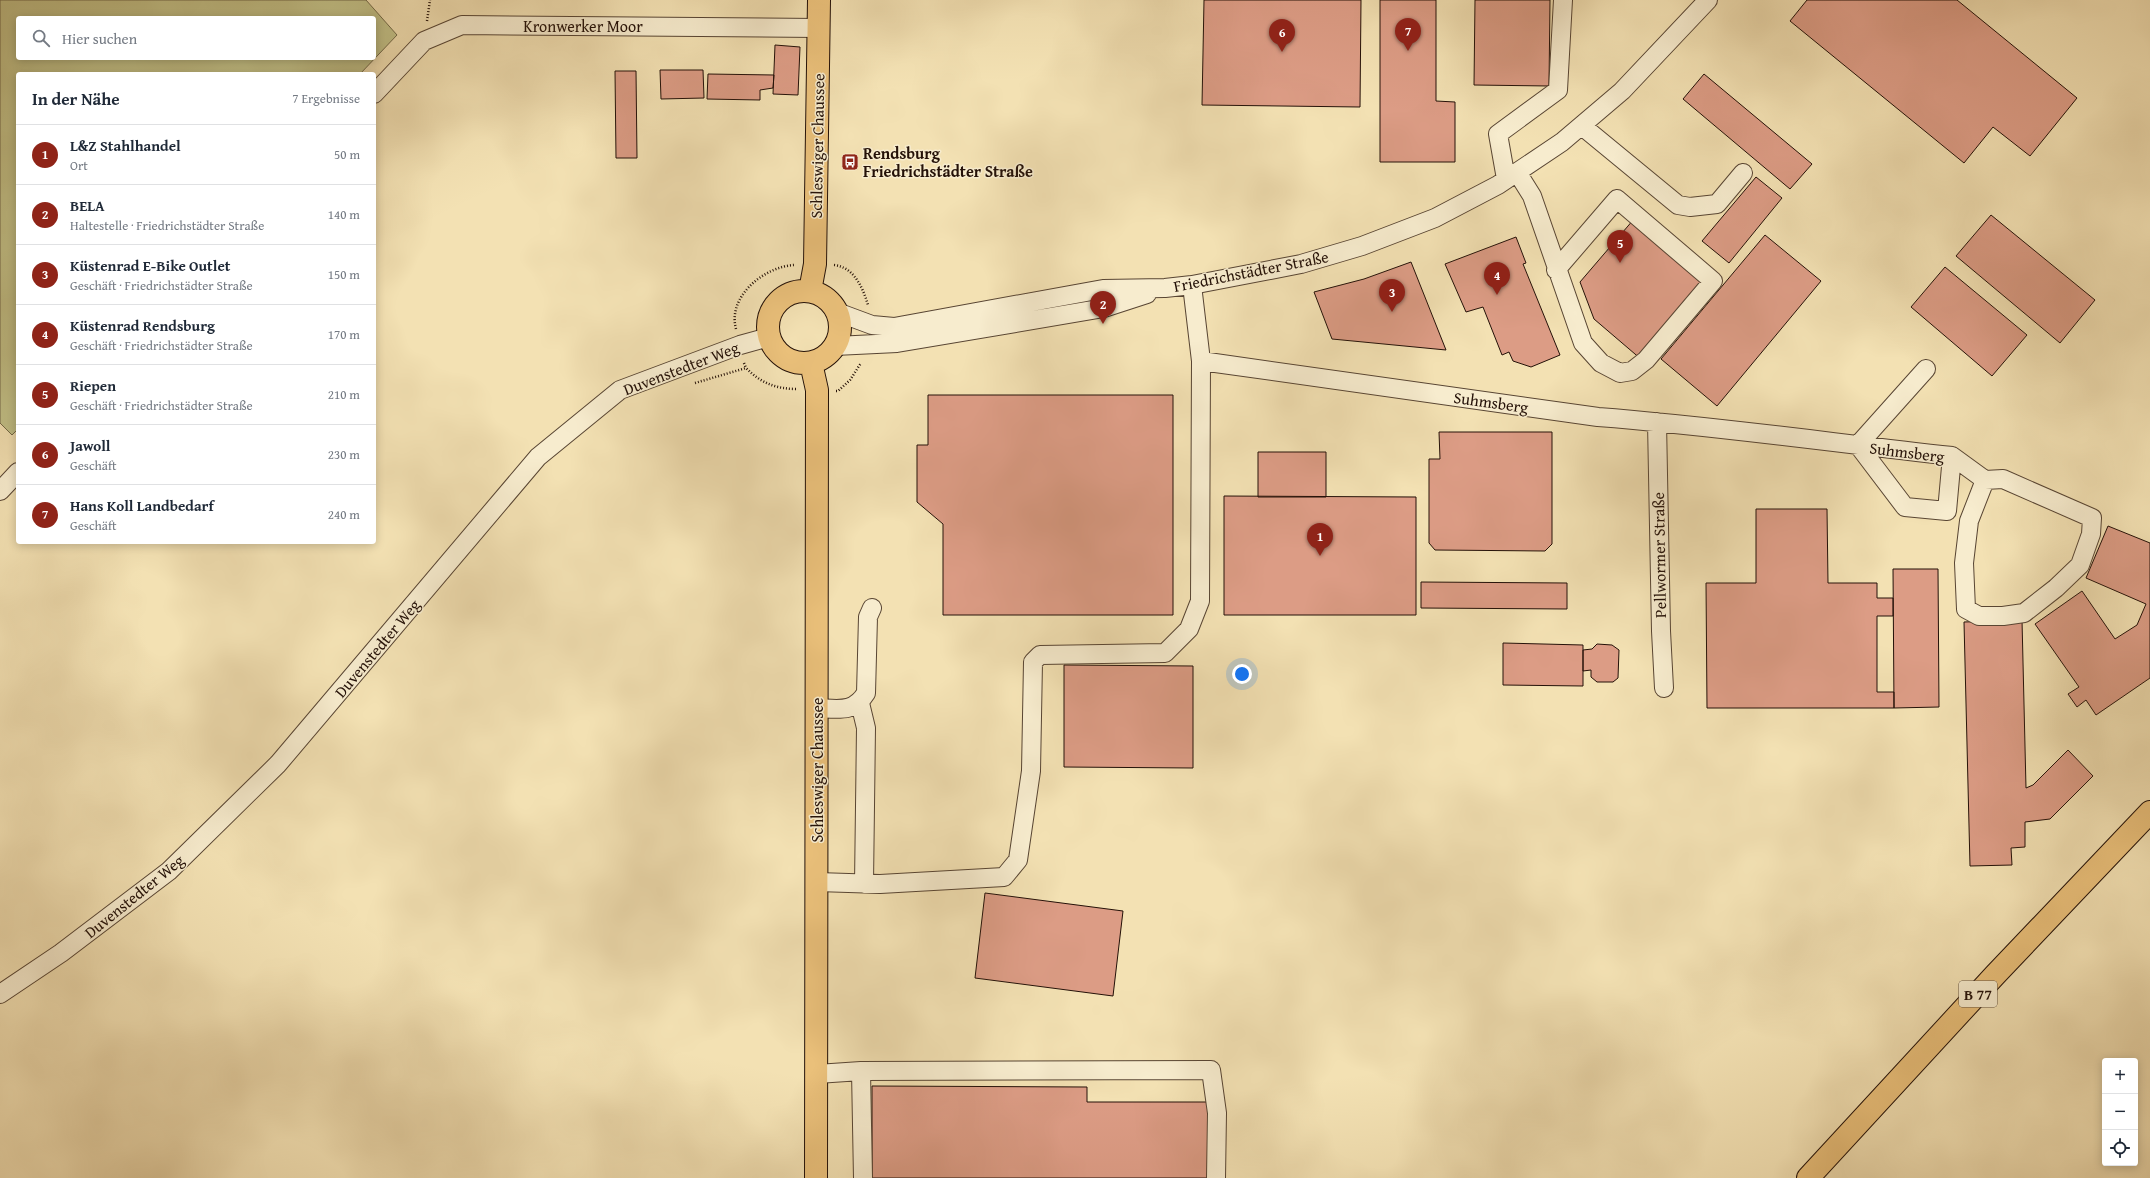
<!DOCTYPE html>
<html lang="de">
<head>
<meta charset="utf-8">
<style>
  :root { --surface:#fff; --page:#f6f6f7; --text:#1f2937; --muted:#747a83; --line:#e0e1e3; --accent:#8f2418 }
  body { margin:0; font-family:"Gentium Book Plus",serif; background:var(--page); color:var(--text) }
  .controls { position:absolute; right:12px; bottom:12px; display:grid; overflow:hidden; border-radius:4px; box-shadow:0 2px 10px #0003 }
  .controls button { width:36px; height:36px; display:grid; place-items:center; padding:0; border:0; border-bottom:1px solid var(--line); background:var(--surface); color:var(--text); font:20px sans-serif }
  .you { position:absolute; left:1242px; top:674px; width:14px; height:14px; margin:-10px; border:3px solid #fff; border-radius:50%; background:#1a73e8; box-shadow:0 0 0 6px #1a73e833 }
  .badge { display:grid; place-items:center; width:26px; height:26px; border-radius:50%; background:var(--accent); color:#fff; font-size:13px; font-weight:700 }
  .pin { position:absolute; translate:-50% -33px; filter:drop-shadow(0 1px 2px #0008) }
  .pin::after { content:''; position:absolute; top:21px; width:14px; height:12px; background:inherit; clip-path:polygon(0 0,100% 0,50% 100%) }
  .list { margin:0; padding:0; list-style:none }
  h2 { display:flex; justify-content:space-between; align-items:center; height:52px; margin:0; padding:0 16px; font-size:17px }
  h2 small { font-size:13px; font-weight:400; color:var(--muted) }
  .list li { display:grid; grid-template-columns:26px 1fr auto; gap:12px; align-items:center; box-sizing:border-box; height:60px; padding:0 16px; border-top:1px solid var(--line) }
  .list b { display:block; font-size:15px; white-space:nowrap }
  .list p { margin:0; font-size:13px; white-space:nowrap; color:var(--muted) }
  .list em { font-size:13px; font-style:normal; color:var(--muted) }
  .icon { flex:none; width:22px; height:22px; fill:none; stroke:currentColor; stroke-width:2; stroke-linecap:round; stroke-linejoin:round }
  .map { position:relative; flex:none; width:2150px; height:1178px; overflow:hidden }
  .search { position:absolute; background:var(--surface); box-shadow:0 2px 10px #0003; left:16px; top:16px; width:360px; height:44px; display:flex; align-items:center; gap:10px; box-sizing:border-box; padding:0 14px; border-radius:4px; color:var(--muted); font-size:15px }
  .panel { position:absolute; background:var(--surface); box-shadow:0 2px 10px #0003; left:16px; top:72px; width:360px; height:472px; border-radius:4px }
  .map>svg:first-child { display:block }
  .green { fill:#c2c188; stroke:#736948; fill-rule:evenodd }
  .building { fill:#dc9c85; stroke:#241108 }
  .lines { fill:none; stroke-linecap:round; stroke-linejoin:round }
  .minor-casing { stroke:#584533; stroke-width:20 }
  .major-casing { stroke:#241108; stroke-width:24 }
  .path { stroke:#241108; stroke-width:2.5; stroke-dasharray:1 2; stroke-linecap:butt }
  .minor { stroke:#f7ecce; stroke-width:18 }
  .major { stroke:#eac07a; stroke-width:22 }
  .labels { text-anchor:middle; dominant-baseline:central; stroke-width:3; stroke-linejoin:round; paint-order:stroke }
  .shield { fill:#f7ecce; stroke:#635343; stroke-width:1 }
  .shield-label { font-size:15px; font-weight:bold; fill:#241108 }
  .street-label { font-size:16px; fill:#241108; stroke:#f7ecce }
  .poi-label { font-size:16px; font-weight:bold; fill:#241108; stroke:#f7ecce; text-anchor:start }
</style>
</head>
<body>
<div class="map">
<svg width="2150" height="1178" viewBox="0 0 2150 1178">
  <rect width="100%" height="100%" fill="#f3e1b3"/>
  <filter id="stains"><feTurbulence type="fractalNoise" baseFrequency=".005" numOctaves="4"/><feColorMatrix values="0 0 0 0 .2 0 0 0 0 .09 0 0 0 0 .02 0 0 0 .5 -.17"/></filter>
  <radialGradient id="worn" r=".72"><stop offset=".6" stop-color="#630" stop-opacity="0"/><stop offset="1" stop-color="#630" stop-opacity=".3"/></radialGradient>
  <path class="green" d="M0,0H366L397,35L360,74H18V429L12,435L0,423ZM18,18H374V58H18Z"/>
  <path class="building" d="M1204,0H1361L1360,107L1202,105Z
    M1380,0H1436V101L1455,102V162H1380Z
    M1475,0H1550L1549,86L1474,85Z
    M1807,0H1957L2077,98L2030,156L1993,127L1964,163L1790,21Z
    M775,45L800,47L798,95L773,94Z
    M660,70H703L704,98L661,99Z
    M615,71H636L637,158H616Z
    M708,74L774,75L773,88L760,90V100L707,99Z
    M1704,74L1812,164L1790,189L1683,99Z
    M1756,177L1782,198L1729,263L1702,241Z
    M1991,215L2095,300L2060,343L1956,256Z
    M1634,219L1708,282L1642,360L1594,319L1580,282Z
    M1765,235L1821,281L1717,406L1661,359Z
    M1516,237L1526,263L1523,264L1560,355L1531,367L1513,361L1509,352L1502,355L1483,307L1466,312L1445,264Z
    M1411,262L1446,350L1332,339L1314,292L1364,279Z
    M1945,267L2027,335L1992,376L1911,307Z
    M928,395H1173V615H943V524L917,502V445H928Z
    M1439,432H1552V544L1545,551L1435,550L1429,543V459H1440Z
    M1258,452H1326V497H1258Z
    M1224,496L1416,497V615H1224Z
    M1756,509H1827L1828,583H1877V598H1893V616H1877V692H1894V708H1707L1706,583H1756Z
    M2108,526L2150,543V678L2096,715L2086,700L2077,707L2068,694L2079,687L2035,624L2082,591L2115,639L2137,625L2146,604L2086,578Z
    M1893,569H1938L1939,707L1894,708Z
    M1421,582L1567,583V609L1421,608Z
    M2022,620L2026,788L2033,785L2068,750L2093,776L2050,819L2025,822V847L2011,848L2012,865L1970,866L1964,622Z
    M1503,643L1583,645V686L1503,685Z
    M1597,644L1612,645L1619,650L1618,678L1613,682H1597L1591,677V670L1583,671V650L1592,649Z
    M1064,665L1193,666V768L1064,767Z
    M985,893L1123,911L1113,996L975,978Z
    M872,1086L1087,1087V1102H1211V1178H872Z"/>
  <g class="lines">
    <g class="minor-casing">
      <path id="minor" d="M374,94L424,41L462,25L819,28
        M1582,126L1678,205L1690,207L1717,204L1743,173
        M1517,172L1532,196L1583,343L1601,363L1620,373L1632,371L1646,360L1713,281L1617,199L1556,270
        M1506,179L1498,134L1558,90L1563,0
        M1192,285L1201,361L1598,417C1716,426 1834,443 1952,456L1947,511L1905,507L1858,445L1926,369
        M837,312L872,325L894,327L1103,289L1165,288L1192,285L1301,264L1362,246L1435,218L1498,185L1562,142L1622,91L1708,0
        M835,346L897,343L1104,308L1147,294
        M1657,422L1661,631L1664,688
        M1952,456L1985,480L1969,521L1964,563L1966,609L1979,616H2003L2024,613L2056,588L2080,565L2091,534L2092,518L2003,479L1985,480
        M0,491L18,472
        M860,703L866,728L864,884
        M818,708C839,709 854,713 866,693L868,617L872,608
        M817,882L880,884L1004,877L1018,860L1031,771L1033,662L1040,655L1165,653L1189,629L1200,601L1201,361
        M0,994L61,953L169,871L278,764L538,457L620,390L740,345L769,337
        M861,1071L1211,1070L1217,1113L1216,1178
        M817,1074L861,1071L863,1178"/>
    </g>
    <g class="major-casing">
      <path id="major" d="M810,291L815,264L819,0
        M768 327a36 36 0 1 1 72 0a36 36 0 1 1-72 0Z
        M811,363L817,390L816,1178
        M1808,1178L1995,975L2150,812"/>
    </g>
    <path class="path" d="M427,21L430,0
      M834,265C854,267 863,288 868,305
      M736,329C727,296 765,266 795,265
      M744,363L746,368
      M695,383L746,368C761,383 776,389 797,389
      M836,391H838L850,380L861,363"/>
    <use href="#minor" class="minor"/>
    <use href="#major" class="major"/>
  </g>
  <defs>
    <g id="bus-square" transform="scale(0.9)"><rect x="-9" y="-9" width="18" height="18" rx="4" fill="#8f2418" stroke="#f7ecce"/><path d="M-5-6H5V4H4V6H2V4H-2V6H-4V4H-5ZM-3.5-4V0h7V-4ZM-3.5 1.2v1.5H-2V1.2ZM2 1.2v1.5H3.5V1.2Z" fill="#fff"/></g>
  </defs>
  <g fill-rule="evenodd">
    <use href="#bus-square" x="850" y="162"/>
  </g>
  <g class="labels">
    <rect class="shield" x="1959" y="981" width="38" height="26" rx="3"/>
    <g class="shield-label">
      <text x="1978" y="994">B 77</text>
    </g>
    <g class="street-label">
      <text x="583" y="26">Kronwerker Moor</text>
      <text transform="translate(817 146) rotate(-89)">Schleswiger Chaussee</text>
      <text transform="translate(1251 271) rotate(-11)">Friedrichstädter Straße</text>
      <text transform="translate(681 368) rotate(-21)">Duvenstedter Weg</text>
      <text transform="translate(1491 402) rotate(8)">Suhmsberg</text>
      <text transform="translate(1907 452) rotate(7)">Suhmsberg</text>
      <text transform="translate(1659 555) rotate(-91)">Pellwormer Straße</text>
      <text transform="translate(377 648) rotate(-50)">Duvenstedter Weg</text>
      <text transform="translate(817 770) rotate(-90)">Schleswiger Chaussee</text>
      <text transform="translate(134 896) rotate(-39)">Duvenstedter Weg</text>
    </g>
    <g class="poi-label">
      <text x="863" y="153">Rendsburg<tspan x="863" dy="18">Friedrichstädter Straße</tspan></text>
    </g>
  </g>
  <rect width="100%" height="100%" filter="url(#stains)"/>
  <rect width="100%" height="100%" fill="url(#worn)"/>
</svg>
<div class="controls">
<button>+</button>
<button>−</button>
<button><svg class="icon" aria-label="locate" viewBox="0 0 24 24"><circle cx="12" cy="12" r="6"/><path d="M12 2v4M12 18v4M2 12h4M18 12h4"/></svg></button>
</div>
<div class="you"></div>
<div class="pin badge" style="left:1320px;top:556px">1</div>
<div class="pin badge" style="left:1103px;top:324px">2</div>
<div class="pin badge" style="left:1392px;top:312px">3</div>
<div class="pin badge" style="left:1497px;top:295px">4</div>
<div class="pin badge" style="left:1620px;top:263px">5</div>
<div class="pin badge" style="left:1282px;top:52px">6</div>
<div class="pin badge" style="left:1408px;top:51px">7</div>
<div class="search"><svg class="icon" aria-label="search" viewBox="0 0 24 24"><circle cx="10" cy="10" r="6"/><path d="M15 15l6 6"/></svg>Hier suchen</div>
<section class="panel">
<h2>In der Nähe<small>7 Ergebnisse</small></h2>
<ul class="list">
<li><span class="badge">1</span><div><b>L&amp;Z Stahlhandel</b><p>Ort</p></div><em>50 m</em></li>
<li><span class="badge">2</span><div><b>BELA</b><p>Haltestelle · Friedrichstädter Straße</p></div><em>140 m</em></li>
<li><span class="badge">3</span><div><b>Küstenrad E-Bike Outlet</b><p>Geschäft · Friedrichstädter Straße</p></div><em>150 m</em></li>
<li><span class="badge">4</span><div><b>Küstenrad Rendsburg</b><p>Geschäft · Friedrichstädter Straße</p></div><em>170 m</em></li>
<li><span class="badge">5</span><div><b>Riepen</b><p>Geschäft · Friedrichstädter Straße</p></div><em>210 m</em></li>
<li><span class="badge">6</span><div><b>Jawoll</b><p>Geschäft</p></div><em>230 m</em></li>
<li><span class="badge">7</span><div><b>Hans Koll Landbedarf</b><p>Geschäft</p></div><em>240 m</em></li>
</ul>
</section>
</div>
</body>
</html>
